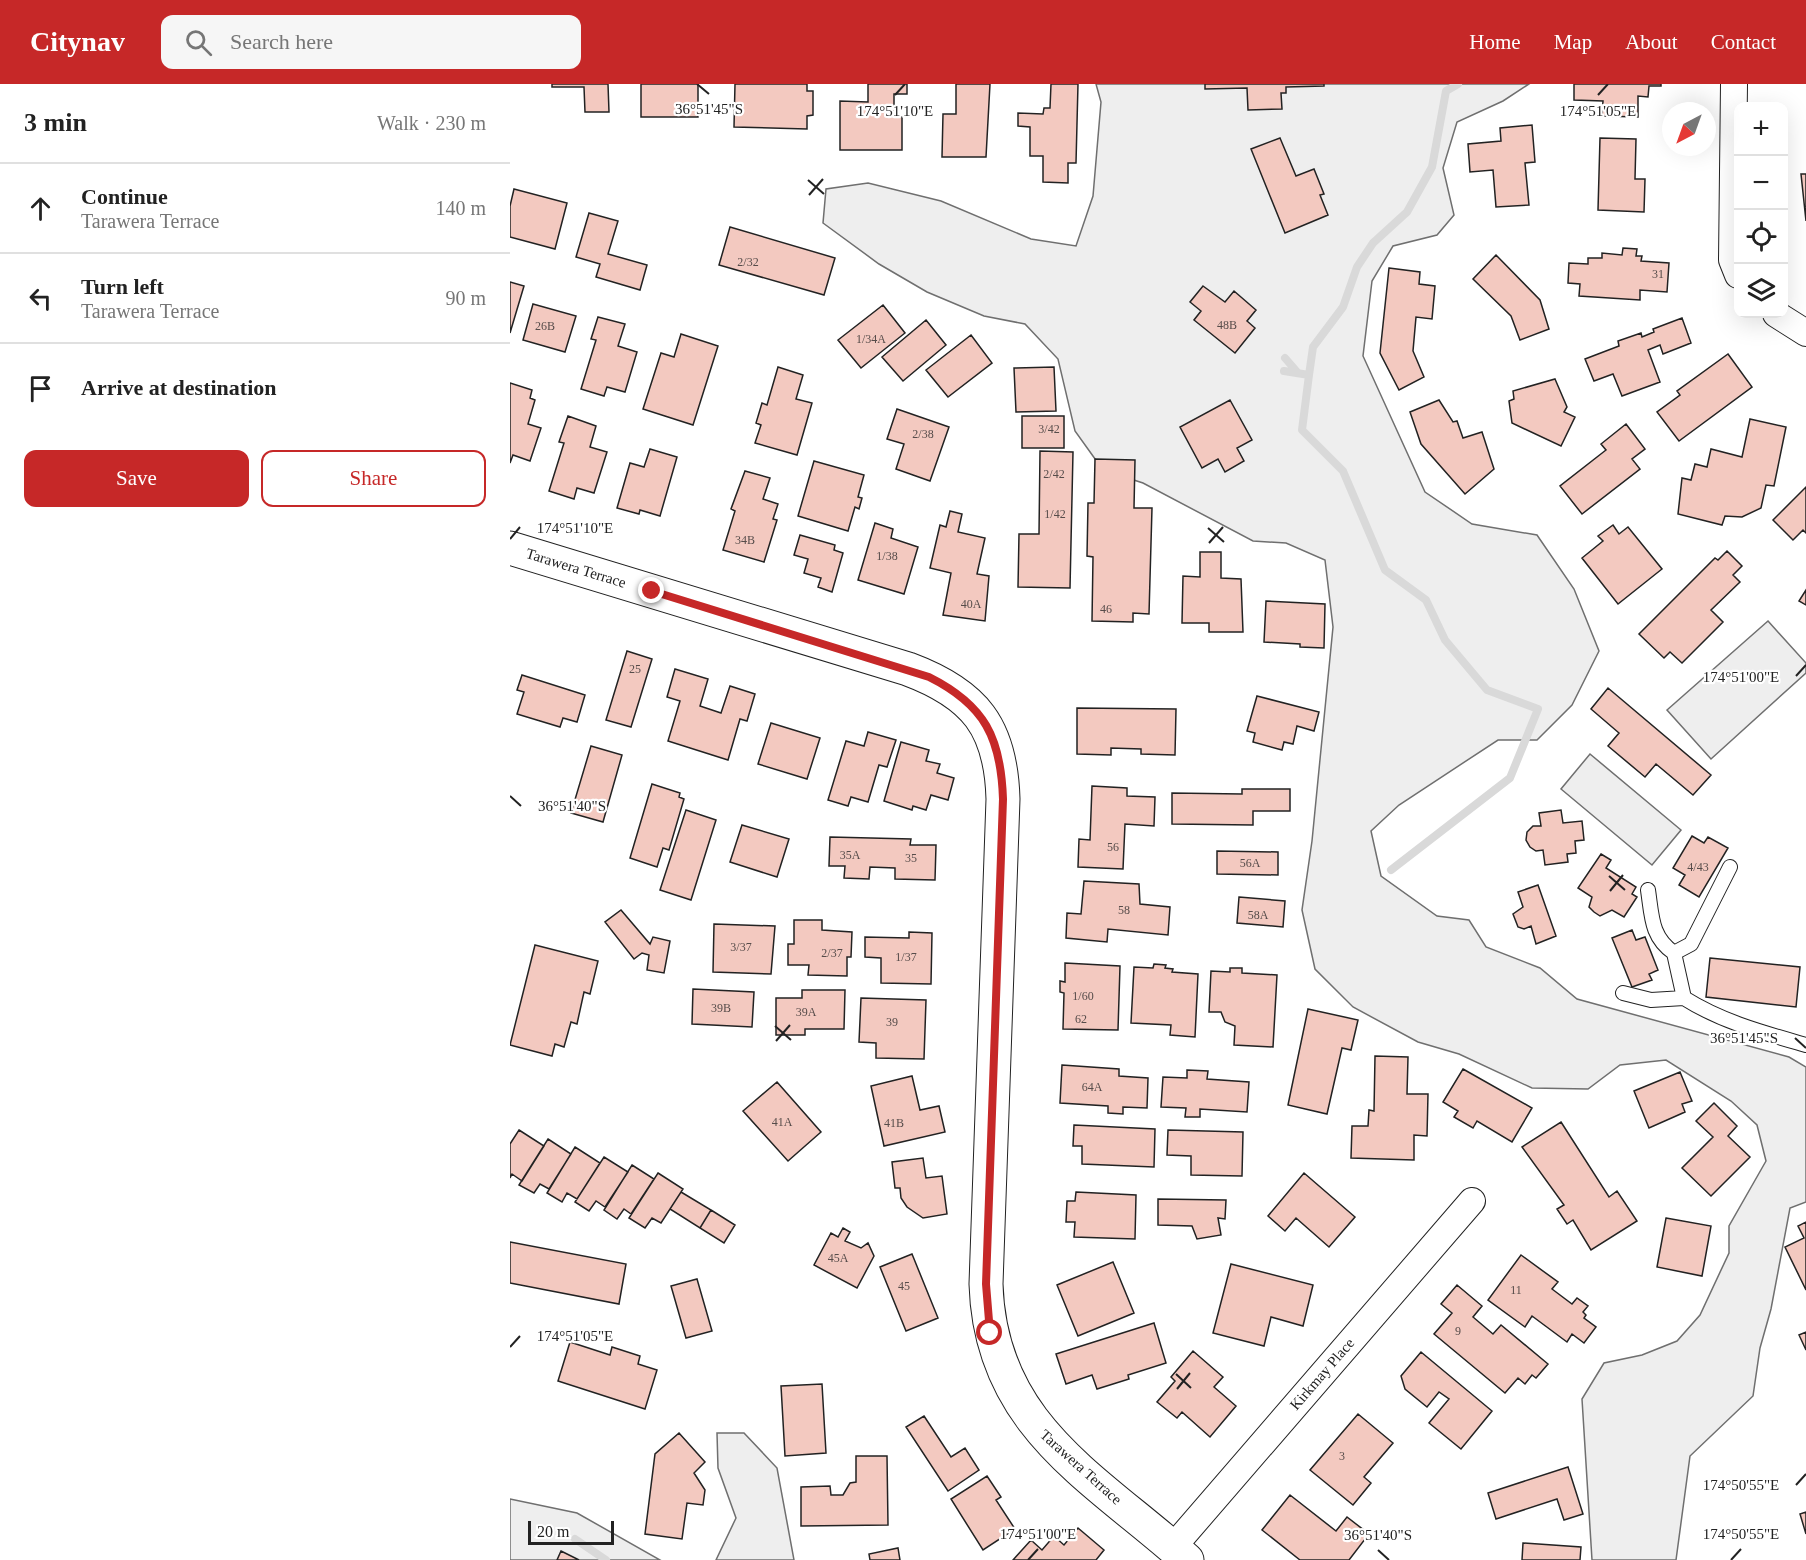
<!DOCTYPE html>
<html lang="en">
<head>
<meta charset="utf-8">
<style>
  :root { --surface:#fff; --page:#f6f6f6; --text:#222; --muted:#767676; --line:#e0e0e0; --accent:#c62828 }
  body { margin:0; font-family:Georgia,serif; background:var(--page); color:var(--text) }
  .controls { position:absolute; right:18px; top:18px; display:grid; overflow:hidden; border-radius:12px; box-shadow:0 6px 24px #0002 }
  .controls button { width:54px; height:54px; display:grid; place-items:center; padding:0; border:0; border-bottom:2px solid var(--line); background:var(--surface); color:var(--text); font:30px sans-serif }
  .compass { position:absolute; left:1152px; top:18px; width:54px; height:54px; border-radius:50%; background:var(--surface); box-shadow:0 6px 24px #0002; rotate:221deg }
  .scale { position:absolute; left:18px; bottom:15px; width:86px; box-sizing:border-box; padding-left:6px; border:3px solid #222; border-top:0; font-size:16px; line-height:21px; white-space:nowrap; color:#222; -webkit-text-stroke:4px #fff; paint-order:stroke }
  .stop { position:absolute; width:18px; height:18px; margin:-14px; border:4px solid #c62828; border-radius:50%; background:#fff }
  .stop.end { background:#c62828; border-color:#fff; box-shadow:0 2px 6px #0008 }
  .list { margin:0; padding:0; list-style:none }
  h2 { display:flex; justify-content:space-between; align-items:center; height:78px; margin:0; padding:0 24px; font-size:26px }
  h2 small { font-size:20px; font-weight:400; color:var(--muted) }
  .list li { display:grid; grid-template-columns:39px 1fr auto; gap:18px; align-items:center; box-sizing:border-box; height:90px; padding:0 24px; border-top:2px solid var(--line) }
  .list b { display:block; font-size:22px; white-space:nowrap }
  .list p { margin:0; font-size:20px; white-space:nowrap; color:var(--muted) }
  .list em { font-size:20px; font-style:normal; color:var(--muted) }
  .actions { display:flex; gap:12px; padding:18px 24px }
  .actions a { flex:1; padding:14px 0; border:2px solid var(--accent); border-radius:12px; text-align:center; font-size:21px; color:var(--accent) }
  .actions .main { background:var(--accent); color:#fff }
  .icon { flex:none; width:33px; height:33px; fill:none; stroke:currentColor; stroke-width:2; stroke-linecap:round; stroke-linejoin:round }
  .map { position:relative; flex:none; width:1296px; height:1476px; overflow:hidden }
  header { display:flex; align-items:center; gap:36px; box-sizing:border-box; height:84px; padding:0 30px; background:var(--accent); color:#fff }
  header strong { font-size:28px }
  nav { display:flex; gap:33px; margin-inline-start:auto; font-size:21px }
  .search { width:420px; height:54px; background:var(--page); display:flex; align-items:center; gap:15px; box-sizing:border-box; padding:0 21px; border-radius:12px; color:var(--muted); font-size:22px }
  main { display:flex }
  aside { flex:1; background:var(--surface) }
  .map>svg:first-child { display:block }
  .green { fill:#eee; stroke:#6f6f6f; stroke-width:1.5 }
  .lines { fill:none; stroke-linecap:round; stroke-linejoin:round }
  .stream { stroke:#d9d9d9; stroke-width:8 }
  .building { fill:#f3c9c0; stroke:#222; stroke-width:1.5 }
  .lane-casing { stroke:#222; stroke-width:16 }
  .street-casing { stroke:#222; stroke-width:28 }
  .secondary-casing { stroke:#222; stroke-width:35 }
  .lane { stroke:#fff; stroke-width:14 }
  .street { stroke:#fff; stroke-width:26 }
  .secondary { stroke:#fff; stroke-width:33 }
  .route { stroke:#c62828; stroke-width:8 }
  .ticks { fill:none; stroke:#222; stroke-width:2 }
  .labels { text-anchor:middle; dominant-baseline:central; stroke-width:4.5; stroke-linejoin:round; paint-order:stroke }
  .number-label { font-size:12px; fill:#564c4a }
  .street-label { font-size:15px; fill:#222; stroke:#fff }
  .ticks-label { font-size:15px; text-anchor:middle; fill:#222; stroke:#fff; stroke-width:4.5; stroke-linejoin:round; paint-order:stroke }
</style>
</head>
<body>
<header>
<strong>Citynav</strong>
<div class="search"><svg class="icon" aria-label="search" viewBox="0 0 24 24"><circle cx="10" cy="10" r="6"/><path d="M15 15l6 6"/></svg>Search here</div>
<nav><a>Home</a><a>Map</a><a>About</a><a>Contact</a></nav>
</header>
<main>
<aside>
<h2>3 min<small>Walk · 230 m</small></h2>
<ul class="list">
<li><svg class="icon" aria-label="ahead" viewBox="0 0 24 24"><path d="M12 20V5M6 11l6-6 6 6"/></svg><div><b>Continue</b><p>Tarawera Terrace</p></div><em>140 m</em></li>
<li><svg class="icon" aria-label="left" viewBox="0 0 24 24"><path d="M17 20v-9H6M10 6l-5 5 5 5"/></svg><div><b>Turn left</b><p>Tarawera Terrace</p></div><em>90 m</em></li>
<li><svg class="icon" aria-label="arrive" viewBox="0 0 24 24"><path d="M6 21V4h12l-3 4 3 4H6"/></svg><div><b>Arrive at destination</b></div></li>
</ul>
<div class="actions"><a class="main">Save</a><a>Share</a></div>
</aside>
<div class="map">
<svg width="1296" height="1476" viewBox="0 0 1296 1476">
  <rect width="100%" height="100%" fill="#fff"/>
  <path class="green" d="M586,0H1019L993,17L947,38L933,84L944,131L927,151L883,162L862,197L853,272L915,408L962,440L1027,451L1064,505L1089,567L1062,621L1027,656H988L889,721L861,747L871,792L927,832L959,836L976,863L1030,884L1067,915L1279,973L1296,983V1118L1280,1124L1261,1225L1250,1264L1243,1312L1180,1372L1166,1476H1082L1072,1315L1094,1279L1132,1271L1167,1257L1190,1231L1219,1169V1142L1256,1077L1247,1041L1221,1017L1156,976L1110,981L1078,1005L1022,1004L949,970L908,958L843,923L805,885L792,826L802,757L823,543L815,476L776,459L743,457L633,399L593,386L565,347L548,275L515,240L474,232L417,208L369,180L313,139L316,105L358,99L431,117L521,155L566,162L583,112L591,18Z
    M1258,537L1296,579V589L1201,675L1157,626Z
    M1080,670L1171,746L1142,781L1051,705Z
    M207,1349H234L267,1384L284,1476H206L226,1434L208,1384Z
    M0,1415L67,1429L150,1476H0Z"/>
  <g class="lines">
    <path class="stream" d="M775,274L788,289
      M774,287L799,291L792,346L833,387L875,486L916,516L935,556L977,606L1028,625L1000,694L881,786
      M799,291L803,263L833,223L847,183L863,159L897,128L922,83L936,7L948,0
      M65,1455L96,1476"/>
  </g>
  <path class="building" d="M42,0H98L99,28H75L74,3H42Z
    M131,0H188V33H131Z
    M225,0H297V7H303V31L297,32V45L224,43Z
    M358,0H397V10H384V32L392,33V66H330V17L358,18Z
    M446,0H480L476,73H432L433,30H446Z
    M541,0H568L566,79H558V99L533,98V72H520V43L508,42V29L533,30L534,24H540Z
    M695,0H814V2L776,3V9H771L772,25L738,26L737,4L695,5Z
    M1064,0H1151V2H1139L1138,13L1128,12V33L1092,32L1093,17L1064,16Z
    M1022,41L1025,78L1015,79L1019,121L986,123L983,86L960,88L958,60L991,57L990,44Z
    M770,54L786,92L804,85L814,110L810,111L818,131L775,149L741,65Z
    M1090,54L1126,55L1125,95H1135L1134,128L1088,126Z
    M1291,90H1296V137Z
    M4,105L57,119L45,165L0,153V122Z
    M79,129L108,137L98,170L137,181L130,206L86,193L90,180L66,173Z
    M220,143L325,174L314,211L209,181Z
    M1113,164L1127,165L1126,172H1132L1131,177L1159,179L1157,208L1130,206V216L1069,212L1070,200L1058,199L1059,179L1078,180V174H1092V169L1112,171Z
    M986,171L1030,216L1039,245L1010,256L1001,232L963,195Z
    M879,184L910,188L909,200L925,202L922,235L906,233L903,267L914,293L889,306L870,269Z
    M0,198L14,202L0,249Z
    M693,202L715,218L724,207L746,226L737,237L745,244L725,269L684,236L691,227L680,218Z
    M23,220L66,232L55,268L13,256Z
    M373,221L395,249L351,284L328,256Z
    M88,233L115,240L108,262L127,268L115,308L97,303L94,312L71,305L86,256L81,255Z
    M1172,234L1181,259L1153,270L1150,261L1138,266L1150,298L1112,312L1103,290L1084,297L1075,275L1109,262L1108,257L1131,249L1132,253L1144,248L1143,245Z
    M416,236L436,261L393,297L372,273Z
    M171,250L208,262L183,341L133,325L151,269L164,273Z
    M461,251L482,279L438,313L416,286Z
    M1218,270L1242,303L1169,357L1147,328L1170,311L1167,307Z
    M268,283L293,291L286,315L302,319L287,371L245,359L251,341L246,339L252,319L257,321Z
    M544,283L546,327L506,328L504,284Z
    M1045,295L1057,323L1054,328L1065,333L1051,362L1002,339L999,317L1004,315L1003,307Z
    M0,299L22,306L20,314L25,316L18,340L31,344L20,377L3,371L0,379Z
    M720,316L742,356L727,364L734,377L715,388L708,375L692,384L670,343Z
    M929,316L943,338L947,337L953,354L972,348L984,385L955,410L911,360L900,328Z
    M387,325L439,343L420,397L386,385L394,360L377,355Z
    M58,332L86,342L80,363L97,368L84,409L67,404L64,415L39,407L54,359L49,358Z
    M512,332H554V364H512Z
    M1240,335L1276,343L1264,402L1256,401L1251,424L1232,433L1215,432L1212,441L1168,430L1172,394L1181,396L1185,380L1197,383L1201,365L1232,373Z
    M1116,340L1135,365L1122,375L1130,385L1072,430L1050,402L1096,366L1091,360Z
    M140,365L167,373L150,432L130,426L129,430L107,424L120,379L134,383Z
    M530,367L563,368L560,504L508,503L509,450H529Z
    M585,375L625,376L624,424H642L639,530L623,529V538L582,537L583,473L577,472L578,419H584Z
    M304,377L354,391L348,413L352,414L349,425L345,423L338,447L288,432Z
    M235,387L260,394L253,415L268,420L263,435L267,436L254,478L213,466L225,427L221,425Z
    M1296,403V449L1293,446L1283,456L1263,436Z
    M440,427L452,430L448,448L475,454L467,490L479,492L475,537L433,531L441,489L420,484L430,441L436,443Z
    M365,439L383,445L381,454L408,463L394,510L348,496Z
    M1103,441L1109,450L1118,443L1152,485L1108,520L1072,474L1093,457L1088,452Z
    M290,451L325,461L324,466L333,469L322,508L308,503L311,494L294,489L298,475L284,471Z
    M1217,467L1232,482L1223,491L1230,498L1201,526L1213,538L1172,579L1160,568L1154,574L1129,550L1205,474L1208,476Z
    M690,468H711V494L731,495L733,548H699V539H672L673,492L690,493Z
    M1296,506V521L1289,517Z
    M756,517L815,520L814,564L790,563V560L754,558Z
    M117,567L142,575L121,643L96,636Z
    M165,585L198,595L190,622L211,629L220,602L245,610L237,637L230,635L218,676L158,657L170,617L157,613Z
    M12,591L75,611L67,638L53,634L50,643L7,630L14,608L7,606Z
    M1098,604L1201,691L1183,711L1146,680L1135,693L1098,662L1109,649L1081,625Z
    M747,612L809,628L804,647L787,642L783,660L774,658L772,666L743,658L745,649L737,647Z
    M567,624L666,625L665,671L631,670V665L601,664V671L567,670Z
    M261,639L310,654L297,695L248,680Z
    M358,648L386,656L377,683L369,681L358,718L341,713L338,722L318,716L336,657L354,662Z
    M391,658L419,666L416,677L430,680L427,689L444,694L438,716L421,711L416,726L403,722L402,726L374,717Z
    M81,662L112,671L93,738L61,729Z
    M142,700L170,709L169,713L174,715L159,766L153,764L147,783L120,774Z
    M582,702L617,704V712L645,713L644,742L615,740L613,785L568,783L569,755L580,756Z
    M732,705H780V727H743V741L662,740V709L732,710Z
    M176,726L206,736L181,816L150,806Z
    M1051,726L1053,739L1072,737L1074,756L1065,757L1066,769L1057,770L1058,778L1035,781L1033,766L1026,767L1020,763L1016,756L1017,748L1023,742H1031L1029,729Z
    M232,741L279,755L267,793L220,778Z
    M1182,752L1194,759L1198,753L1218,764L1189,813L1169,801L1175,791L1163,784Z
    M320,753L401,755L400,761H426L425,796L385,795V784L360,783L359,795L334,794L335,782H319Z
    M707,767L768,768V791L707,790Z
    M1091,770L1101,776L1096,784L1126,803L1122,810L1127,813L1114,833L1102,826L1090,832L1084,828L1079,823L1082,813L1068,804Z
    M574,797L629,800L630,820L660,823L658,851L598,845L597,858L556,854L557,829L571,830Z
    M1028,801L1046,852L1026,860L1021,842L1014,845L1008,843L1003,830L1013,823L1008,808Z
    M729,813L775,817L773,843L727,839Z
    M111,826L140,860L143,853L160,857L154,889L137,886L139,871L132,869L124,875L95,838Z
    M284,836H312V846L342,848L341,873H337V892L298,891L299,881H278V860H284Z
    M204,840L265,842L261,890L203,888Z
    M1122,846L1126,856L1135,853L1148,886L1139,890L1142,896L1122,903L1102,854Z
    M399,848L422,849L421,900L371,899V874L355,873V853L399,854Z
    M25,861L88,877L80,910L74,908L67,940L61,938L54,963L45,960L42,972L0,961Z
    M1200,874L1290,883L1286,923L1196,913Z
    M555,879L610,882L608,946L553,945L554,909L550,908V897L555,898Z
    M644,880L656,881L655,884L663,885L662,888L688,890L685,953L660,951L661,941L621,939L624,883L643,884Z
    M720,884H732V889L767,891L763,963L724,961L725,942L715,938L711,928H699L701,887L720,888Z
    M183,905L244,908L242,943L182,940Z
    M292,906H335L334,945H295V951H266V914H292Z
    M351,914L416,916L414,975L366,974V959L349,958Z
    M798,925L848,936L841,966L832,964L817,1030L778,1021Z
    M865,972L898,973L897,1010H918L917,1052L904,1051V1076L841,1074L842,1042H858L859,1026L864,1027Z
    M552,981L609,985V992L638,994L637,1024L613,1023V1030L598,1029V1022L550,1019Z
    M953,985L1022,1024L1002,1058L967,1037L963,1044L944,1033L948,1027L933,1018Z
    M677,986L698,987L697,995L739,998L737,1028L690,1025V1033H675L676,1024L651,1023L653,993L677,994Z
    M1170,988L1182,1017L1172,1020L1175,1028L1139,1044L1124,1007Z
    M402,992L410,1026L429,1022L435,1048L374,1062L361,1002Z
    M267,998L311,1048L278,1077L233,1027Z
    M1204,1019L1227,1042L1218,1052L1240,1073L1201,1112L1172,1084L1203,1053L1186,1037Z
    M1051,1038L1099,1113L1107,1107L1127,1137L1081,1166L1063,1136L1057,1140L1047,1125L1054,1121L1012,1063Z
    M564,1041L645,1045L644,1083L572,1080V1062H563Z
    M9,1046L34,1062L12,1097L2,1090L0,1094V1060Z
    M658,1046L733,1048L732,1092L681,1091V1072L657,1071Z
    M38,1055L61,1070L39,1105L30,1100L24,1109L9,1101Z
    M65,1063L90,1079L67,1115L57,1109L52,1118L37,1109Z
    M94,1073L118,1088L95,1123L86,1117L79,1127L65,1118Z
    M413,1074L416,1094L432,1092L437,1130L413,1134L397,1123L391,1114L390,1104H385L382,1078Z
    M122,1081L144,1095L121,1130L114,1125L107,1135L94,1126Z
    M148,1089L173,1105L151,1139L142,1134L135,1144L119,1134Z
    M794,1089L845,1133L819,1163L786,1134L775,1147L758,1132Z
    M171,1108L201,1126L190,1144L160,1125Z
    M566,1108L626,1111L625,1155L564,1153L565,1138H556L557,1117H565Z
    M648,1115L716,1116L715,1135L708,1134L711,1151L687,1155L682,1142L648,1141Z
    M201,1126L225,1141L214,1159L190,1144Z
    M1156,1134L1201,1142L1192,1192L1147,1183Z
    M1296,1138V1206L1275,1163L1294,1154L1288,1142Z
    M333,1144L340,1148L335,1157L351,1164L358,1159L364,1172L347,1204L304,1181L321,1149L328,1153Z
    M0,1158L116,1180L109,1220L0,1199Z
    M402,1170L428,1234L396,1247L370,1183Z
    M1011,1171L1048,1198L1042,1205L1062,1220L1067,1214L1078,1222L1073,1228L1076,1231L1074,1234L1086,1243L1074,1259L1062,1250L1057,1258L1022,1232L1015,1243L978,1216Z
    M603,1178L624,1229L568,1252L547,1201Z
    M721,1180L803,1201L793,1242L761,1233L754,1262L703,1249Z
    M187,1195L202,1247L176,1254L161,1202Z
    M947,1201L972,1222L963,1233L983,1250L991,1241L1038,1280L1026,1294L1022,1291L1015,1300L1008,1294L995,1309L924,1250L942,1229L931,1220Z
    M644,1239L656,1279L618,1291L619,1295L587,1305L582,1291L556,1300L546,1270Z
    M1296,1248V1266L1289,1251Z
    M60,1258L100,1271L102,1263L130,1272L128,1280L147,1286L135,1325L48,1297Z
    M683,1267L713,1293L704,1303L726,1322L700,1353L672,1328L667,1334L647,1318L665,1297L661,1293Z
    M911,1268L982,1327L951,1365L919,1339L939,1315L929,1308L917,1323L895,1305L891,1292Z
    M312,1300L316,1369L275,1372L271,1302Z
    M848,1330L883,1359L854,1393L861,1399L843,1421L800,1386Z
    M414,1332L441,1373L455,1364L469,1386L438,1407L396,1343Z
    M169,1349L195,1378L184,1389L195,1406L193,1421L177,1419L172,1455L135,1450L145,1370Z
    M346,1372H377L378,1441L291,1442V1403L320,1402L321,1411H333L340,1399L346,1398Z
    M1058,1383L1073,1430L1054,1436L1047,1415L986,1435L978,1409Z
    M477,1392L491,1413L486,1416L505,1445L473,1466L441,1415Z
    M780,1411L826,1447L837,1433L859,1450L839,1476H790L752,1446Z
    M1296,1428V1450L1290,1430Z
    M568,1444L594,1466L586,1476H503L521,1456L532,1466L544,1452L554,1461Z
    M1013,1459L1071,1463L1070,1476H1012Z
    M388,1464L390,1476H360L359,1470Z
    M51,1467L69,1476H47Z"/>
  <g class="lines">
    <g class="lane-casing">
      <path id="lane" d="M1138,806C1142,833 1141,853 1164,869L1174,914C1212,938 1254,949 1296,961
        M1164,869L1181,860L1220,783
        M1113,909L1141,916L1174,914"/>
    </g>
    <g class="street-casing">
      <path id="street" d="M1224,0L1222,176L1228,191
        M1266,230L1296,249
        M663,1463L962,1117"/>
    </g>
    <g class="secondary-casing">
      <path id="secondary" d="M0,464L398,585C465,610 491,643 493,715L476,1200C480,1341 584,1393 677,1476"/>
    </g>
    <use href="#lane" class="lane"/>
    <use href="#street" class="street"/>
    <use href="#secondary" class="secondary"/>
  </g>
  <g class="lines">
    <path class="route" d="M142,507L419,593C475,621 491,654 493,715L476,1200L480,1249"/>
  </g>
  <path class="ticks" d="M187,0L199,10M385,11L395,0M1088,11L1098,0M298,96L314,110M299,111L313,95M698,444L714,458M0,455L10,443M699,459L713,443M1286,592L1296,581M0,712L11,722M1099,792L1115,806M1100,807L1113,791M265,942L281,956M1285,954L1296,964M266,957L280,941M0,1263L10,1252M666,1290L681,1304M667,1305L680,1289M1286,1401L1296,1390M868,1466L879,1476M518,1476L528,1465M1221,1476L1231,1465"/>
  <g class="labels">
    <g class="number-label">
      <text x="238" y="178">2/32</text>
      <text x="1148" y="190">31</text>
      <text x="717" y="241">48B</text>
      <text x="35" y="242">26B</text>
      <text x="361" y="255">1/34A</text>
      <text x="539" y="345">3/42</text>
      <text x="413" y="350">2/38</text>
      <text x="544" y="390">2/42</text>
      <text x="545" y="430">1/42</text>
      <text x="235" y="456">34B</text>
      <text x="377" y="472">1/38</text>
      <text x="461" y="520">40A</text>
      <text x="596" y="525">46</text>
      <text x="125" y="585">25</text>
      <text x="603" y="763">56</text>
      <text x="340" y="771">35A</text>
      <text x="401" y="774">35</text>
      <text x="740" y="779">56A</text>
      <text x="1188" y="783">4/43</text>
      <text x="614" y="826">58</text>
      <text x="748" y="831">58A</text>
      <text x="231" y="863">3/37</text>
      <text x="322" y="869">2/37</text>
      <text x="396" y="873">1/37</text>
      <text x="573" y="912">1/60</text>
      <text x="211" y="924">39B</text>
      <text x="296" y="928">39A</text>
      <text x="571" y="935">62</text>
      <text x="382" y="938">39</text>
      <text x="582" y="1003">64A</text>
      <text x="272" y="1038">41A</text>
      <text x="384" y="1039">41B</text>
      <text x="328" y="1174">45A</text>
      <text x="394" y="1202">45</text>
      <text x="1006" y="1206">11</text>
      <text x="948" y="1247">9</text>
      <text x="832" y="1372">3</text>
    </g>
    <g class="street-label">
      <text transform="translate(66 484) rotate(17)">Tarawera Terrace</text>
      <text transform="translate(812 1290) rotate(-49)">Kirkmay Place</text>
      <text transform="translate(571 1383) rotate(42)">Tarawera Terrace</text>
    </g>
  </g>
  <g class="ticks-label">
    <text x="199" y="30">36°51'45"S</text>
    <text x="385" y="32">174°51'10"E</text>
    <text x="1088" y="32">174°51'05"E</text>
    <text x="65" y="449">174°51'10"E</text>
    <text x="1231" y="598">174°51'00"E</text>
    <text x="62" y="727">36°51'40"S</text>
    <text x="1234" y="959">36°51'45"S</text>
    <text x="65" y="1257">174°51'05"E</text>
    <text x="1231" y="1406">174°50'55"E</text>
    <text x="528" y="1455">174°51'00"E</text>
    <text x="1231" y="1455">174°50'55"E</text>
    <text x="868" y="1456">36°51'40"S</text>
  </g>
</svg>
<div class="controls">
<button>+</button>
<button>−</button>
<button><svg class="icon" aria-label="locate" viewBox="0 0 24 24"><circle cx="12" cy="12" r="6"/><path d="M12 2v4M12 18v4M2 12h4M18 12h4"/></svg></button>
<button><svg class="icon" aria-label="layers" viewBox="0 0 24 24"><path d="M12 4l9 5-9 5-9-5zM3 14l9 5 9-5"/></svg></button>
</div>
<svg class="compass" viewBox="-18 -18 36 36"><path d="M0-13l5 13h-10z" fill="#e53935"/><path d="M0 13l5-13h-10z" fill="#767676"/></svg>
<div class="scale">20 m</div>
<div class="stop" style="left:480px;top:1249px"></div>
<div class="stop end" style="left:142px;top:507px"></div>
</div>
</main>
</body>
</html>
